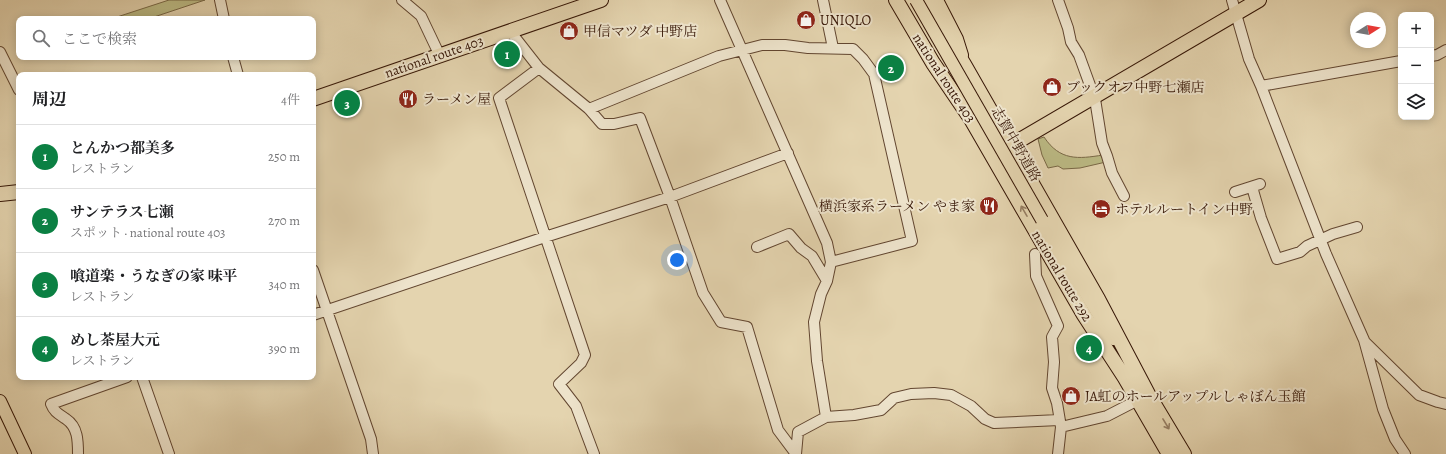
<!DOCTYPE html>
<html lang="ja">
<head>
<meta charset="utf-8">
<style>
  :root { --surface:#fff; --page:#f6f6f6; --text:#202124; --muted:#757577; --line:#e0e0e0; --accent:#0b8043 }
  body { margin:0; font-family:Alegreya,"Noto Serif JP",serif; background:var(--page); color:var(--text) }
  .controls { position:absolute; right:12px; top:12px; display:grid; overflow:hidden; border-radius:8px; box-shadow:0 2px 10px #0003 }
  .controls button { width:36px; height:36px; display:grid; place-items:center; padding:0; border:0; border-bottom:1px solid var(--line); background:var(--surface); color:var(--text); font:20px sans-serif }
  .compass { position:absolute; left:1350px; top:12px; width:36px; height:36px; border-radius:50%; background:var(--surface); box-shadow:0 2px 10px #0003; rotate:79deg }
  .you { position:absolute; left:677px; top:260px; width:14px; height:14px; margin:-10px; border:3px solid #fff; border-radius:50%; background:#1a73e8; box-shadow:0 0 0 6px #1a73e833 }
  .badge { display:grid; place-items:center; width:26px; height:26px; border-radius:50%; background:var(--accent); color:#fff; font-size:13px; font-weight:700 }
  .pin { position:absolute; translate:-50% -50%; border:2px solid #fff; box-shadow:0 1px 4px #0006 }
  .list { margin:0; padding:0; list-style:none }
  h2 { display:flex; justify-content:space-between; align-items:center; height:52px; margin:0; padding:0 16px; font-size:17px }
  h2 small { font-size:13px; font-weight:400; color:var(--muted) }
  .list li { display:grid; grid-template-columns:26px 1fr auto; gap:12px; align-items:center; box-sizing:border-box; height:64px; padding:0 16px; border-top:1px solid var(--line) }
  .list b { display:block; font-size:15px; white-space:nowrap }
  .list p { margin:0; font-size:13px; white-space:nowrap; color:var(--muted) }
  .list em { font-size:13px; font-style:normal; color:var(--muted) }
  .icon { flex:none; width:22px; height:22px; fill:none; stroke:currentColor; stroke-width:2; stroke-linecap:round; stroke-linejoin:round }
  .map { position:relative; flex:none; width:1446px; height:454px; overflow:hidden }
  .search { position:absolute; background:var(--surface); box-shadow:0 2px 10px #0003; left:16px; top:16px; width:300px; height:44px; display:flex; align-items:center; gap:10px; box-sizing:border-box; padding:0 14px; border-radius:8px; color:var(--muted); font-size:15px }
  .panel { position:absolute; background:var(--surface); box-shadow:0 2px 10px #0003; left:16px; top:72px; width:300px; height:308px; border-radius:8px }
  .map>svg:first-child { display:block }
  .green { fill:#bcbb85; stroke:#796846 }
  .lines { fill:none; stroke-linecap:round; stroke-linejoin:round }
  .minor-casing { stroke:#624630; stroke-width:12 }
  .major-casing { stroke:#361606; stroke-width:14 }
  .highway-casing { stroke:#361606; stroke-width:16 }
  .minor { stroke:#ede3cb; stroke-width:10 }
  .major { stroke:#e4d4af; stroke-width:12 }
  .highway { stroke:#e4d4af; stroke-width:14 }
  .major-bridge-casing { stroke:#361606; stroke-width:14; stroke-linecap:butt }
  .major-bridge { stroke:#e4d4af; stroke-width:12 }
  .oneway { stroke:#967e63 }
  .labels { text-anchor:middle; dominant-baseline:central; stroke-width:4; stroke-linejoin:round; paint-order:stroke }
  .poi-label { font-size:14px; fill:#361606; stroke:#ede3cb; text-anchor:start }
  .street-label { font-size:14px; fill:#361606; stroke:#ede3cb }
</style>
</head>
<body>
<div class="map">
<svg width="1446" height="454" viewBox="0 0 1446 454">
  <rect width="100%" height="100%" fill="#e4d4af"/>
  <filter id="stains"><feTurbulence type="fractalNoise" baseFrequency=".005" numOctaves="4"/><feColorMatrix values="0 0 0 0 .2 0 0 0 0 .09 0 0 0 0 .02 0 0 0 .5 -.17"/></filter>
  <radialGradient id="worn" r=".72"><stop offset=".6" stop-color="#630" stop-opacity="0"/><stop offset="1" stop-color="#630" stop-opacity=".3"/></radialGradient>
  <path class="green" d="M169,0H205L148,19H118L117,17Z
    M1044,137C1060,161 1078,159 1103,155L1106,162L1080,168L1063,169L1058,166L1048,168L1042,155L1038,139Z"/>
  <g class="lines">
    <g class="minor-casing">
      <path id="minor" d="M220,0L224,19
        M402,0L421,16L440,56
        M720,0L827,243L831,262L827,281L821,294L814,322L817,361L826,417L798,432L796,454
        M823,0L833,48
        M1058,0L1068,28L1071,42L1079,55L1095,99L1102,143L1107,156L1112,173L1124,196
        M1232,0L1249,59L1261,86L1326,254L1364,340L1383,409L1395,439L1405,454
        M510,31L539,68L589,109L602,124H614L640,118L670,197L703,293L721,322L747,327L778,430L796,454
        M0,52L19,90
        M1431,56L1437,55L1446,50
        M233,57L238,75
        M539,68L499,98L585,355L581,363L559,384L576,406L594,454
        M1261,86L1401,61
        M589,109L719,56L762,45H785L808,48L853,49L863,59L874,74L912,241L831,262
        M1252,187L1261,218L1277,259L1300,252L1307,246L1333,234L1357,227
        M1235,192L1260,184
        M757,247L789,234L801,248L812,256L827,281
        M1035,254L1036,276L1058,326L1052,337L1054,362L1052,388L1057,403L1061,427L1058,454
        M313,270L371,439L373,454
        M313,315L545,237L670,197L788,153
        M1365,342L1419,395L1438,402L1446,404
        M142,377L169,454
        M826,417L854,415L881,410L894,398L911,394L934,393L951,395L971,406L985,419L994,423L1059,420
        M1061,427L1107,416L1138,400
        M78,454C78,441 78,427 66,419C59,414 54,412 51,404L127,377"/>
    </g>
    <g class="major-casing">
      <path id="major" d="M937,0L957,39L962,55
        M1042,220L1113,339
        M0,401L25,454"/>
    </g>
    <g class="highway-casing">
      <path id="highway" d="M896,0L933,63L971,119L1084,315L1125,378L1169,454
        M926,0L965,66L1098,299L1148,394L1184,454
        M313,99L601,0
        M1003,150L1259,0
        M0,194L19,192"/>
    </g>
    <use href="#minor" class="minor"/>
    <use href="#major" class="major"/>
    <use href="#highway" class="highway"/>
    <g class="major-bridge-casing">
      <path id="major-bridge" d="M916,0L1042,220"/>
    </g>
    <use href="#major-bridge" class="major-bridge"/>
  </g>
  <defs><path id="oneway-shaft" d="M-6 0H5M1.5-3L5.5 0L1.5 3" fill="none" stroke-width="1.6" stroke-linecap="round" stroke-linejoin="round"/></defs>
  <g class="oneway">
    <use href="#oneway-shaft" transform="translate(1024 211) rotate(-120)"/>
    <use href="#oneway-shaft" transform="translate(1166 424) rotate(59)"/>
  </g>
  <defs>
    <g id="shop-disc" transform="scale(1)"><circle r="9.5" fill="#8f2418" stroke="#ede3cb"/><path d="M-5-2.5h2.3a2.7 3.5 0 0 1 5.4 0H5L5.5 6h-11ZM-1.5-2.5h3a1.5 2.3 0 0 0-3 0Z" fill="#fff"/></g>
    <g id="restaurant-disc" transform="scale(1)"><circle r="9.5" fill="#8f2418" stroke="#ede3cb"/><path d="M-5-6h1v4h1v-4h1v4h1v-4h1v5L-1.5 .5V6h-2V.5L-5-1ZM5-6V6H3V1.5H1.5Q1.5-4 5-6Z" fill="#fff"/></g>
    <g id="hotel-disc" transform="scale(1)"><circle r="9.5" fill="#8f2418" stroke="#ede3cb"/><path d="M-6-4.5h1.5V1H6V5H4.5V3h-9V5H-6ZM-4 0a1.8 1.8 0 1 1 3.6 0ZM.5 0V-2.5h3Q6-2.5 6 0Z" fill="#fff"/></g>
  </defs>
  <g fill-rule="evenodd">
    <use href="#shop-disc" x="806" y="20"/>
    <use href="#shop-disc" x="569" y="31"/>
    <use href="#shop-disc" x="1052" y="87"/>
    <use href="#restaurant-disc" x="408" y="99"/>
    <use href="#restaurant-disc" x="989" y="206"/>
    <use href="#hotel-disc" x="1101" y="209"/>
    <use href="#shop-disc" x="1071" y="396"/>
  </g>
  <g class="labels">
    <g class="poi-label">
      <text x="820" y="20">UNIQLO</text>
      <text x="583" y="31">甲信マツダ 中野店</text>
      <text x="1066" y="87">ブックオフ中野七瀬店</text>
      <text x="422" y="99">ラーメン屋</text>
      <text x="975" y="206" text-anchor="end">横浜家系ラーメン やま家</text>
      <text x="1115" y="209">ホテルルートイン中野</text>
      <text x="1085" y="396">JA虹のホールアップルしゃぼん玉館</text>
    </g>
    <g class="street-label">
      <text transform="translate(434 57) rotate(-19)">national route 403</text>
      <text transform="translate(944 78) rotate(57)">national route 403</text>
      <text transform="translate(1016 144) rotate(60)">志賀中野道路</text>
      <text transform="translate(1062 276) rotate(59)">national route 292</text>
    </g>
  </g>
  <rect width="100%" height="100%" filter="url(#stains)"/>
  <rect width="100%" height="100%" fill="url(#worn)"/>
</svg>
<div class="controls">
<button>+</button>
<button>−</button>
<button><svg class="icon" aria-label="layers" viewBox="0 0 24 24"><path d="M12 4l9 5-9 5-9-5zM3 14l9 5 9-5"/></svg></button>
</div>
<svg class="compass" viewBox="-18 -18 36 36"><path d="M0-13l5 13h-10z" fill="#e53935"/><path d="M0 13l5-13h-10z" fill="#757577"/></svg>
<div class="you"></div>
<div class="pin badge" style="left:507px;top:54px">1</div>
<div class="pin badge" style="left:891px;top:68px">2</div>
<div class="pin badge" style="left:347px;top:103px">3</div>
<div class="pin badge" style="left:1089px;top:348px">4</div>
<div class="search"><svg class="icon" aria-label="search" viewBox="0 0 24 24"><circle cx="10" cy="10" r="6"/><path d="M15 15l6 6"/></svg>ここで検索</div>
<section class="panel">
<h2>周辺<small>4件</small></h2>
<ul class="list">
<li><span class="badge">1</span><div><b>とんかつ都美多</b><p>レストラン</p></div><em>250 m</em></li>
<li><span class="badge">2</span><div><b>サンテラス七瀬</b><p>スポット · national route 403</p></div><em>270 m</em></li>
<li><span class="badge">3</span><div><b>喰道楽・うなぎの家 味平</b><p>レストラン</p></div><em>340 m</em></li>
<li><span class="badge">4</span><div><b>めし茶屋大元</b><p>レストラン</p></div><em>390 m</em></li>
</ul>
</section>
</div>
</body>
</html>
